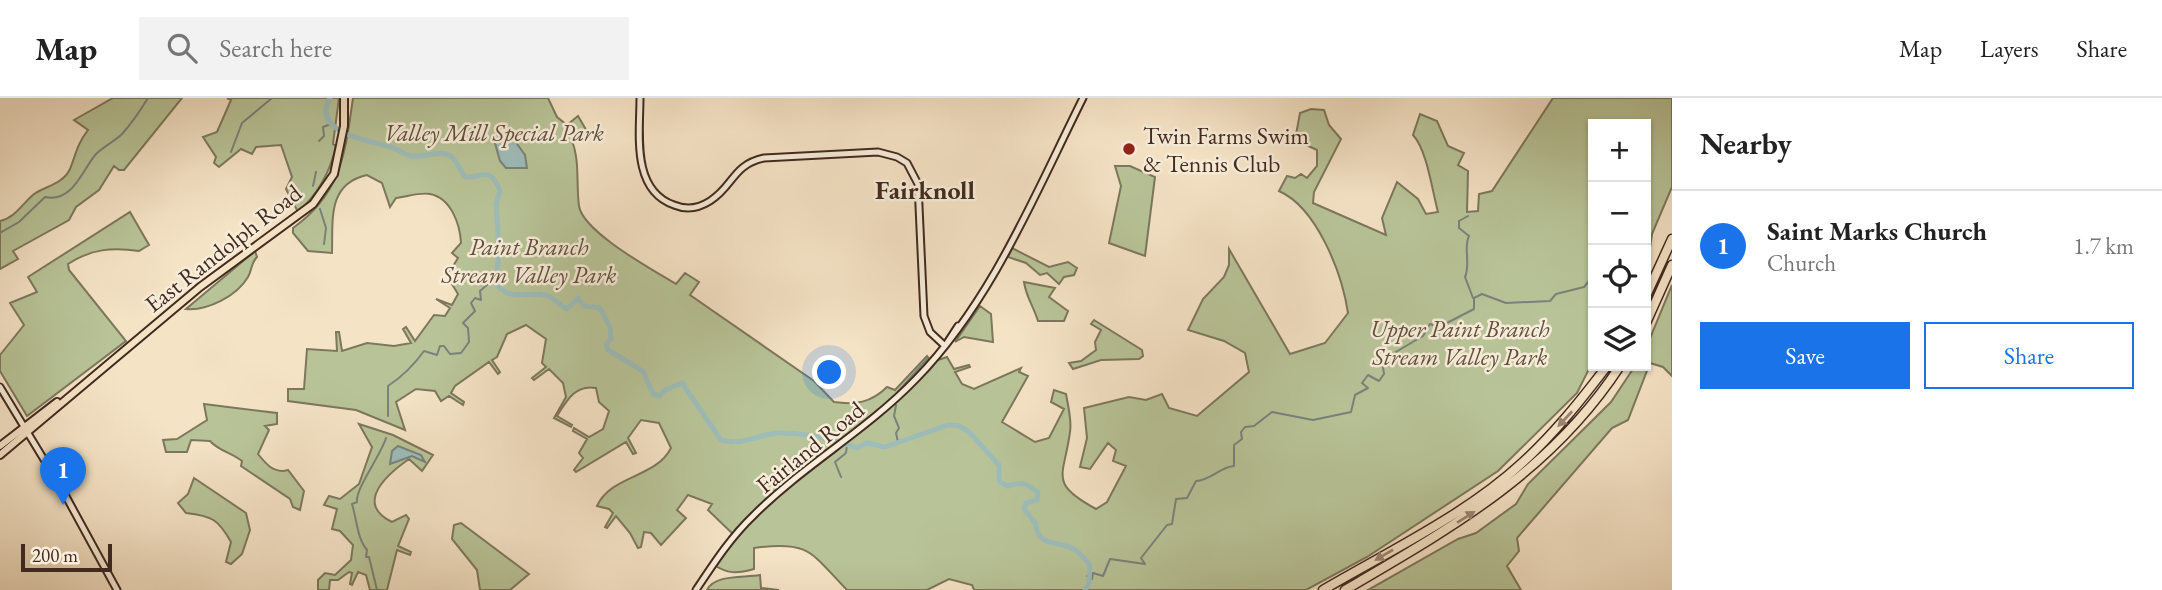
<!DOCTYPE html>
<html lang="en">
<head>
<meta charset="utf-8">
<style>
  :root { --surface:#fff; --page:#f2f2f2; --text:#222; --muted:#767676; --line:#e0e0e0; --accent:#1a73e8 }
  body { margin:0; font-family:"EB Garamond",serif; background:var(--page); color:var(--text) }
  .controls { position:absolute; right:21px; top:21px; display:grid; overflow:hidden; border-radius:0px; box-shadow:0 2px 5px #0004 }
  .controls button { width:63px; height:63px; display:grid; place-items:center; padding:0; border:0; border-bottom:2px solid var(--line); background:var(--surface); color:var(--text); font:35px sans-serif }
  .scale { position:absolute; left:21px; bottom:18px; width:91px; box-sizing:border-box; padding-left:7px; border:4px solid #422a1f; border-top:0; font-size:19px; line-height:24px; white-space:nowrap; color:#422a1f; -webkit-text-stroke:5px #f8edda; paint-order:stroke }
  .you { position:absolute; left:830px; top:275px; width:24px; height:24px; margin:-18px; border:5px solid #fff; border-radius:50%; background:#1a73e8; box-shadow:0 0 0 10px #1a73e833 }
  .badge { display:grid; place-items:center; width:46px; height:46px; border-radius:50%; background:var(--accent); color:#fff; font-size:23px; font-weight:700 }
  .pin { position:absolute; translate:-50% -58px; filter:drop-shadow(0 2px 4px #0008) }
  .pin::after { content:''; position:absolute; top:37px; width:24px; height:21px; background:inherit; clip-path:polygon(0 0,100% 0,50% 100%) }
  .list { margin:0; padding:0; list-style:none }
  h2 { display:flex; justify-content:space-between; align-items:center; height:91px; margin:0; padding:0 28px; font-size:30px }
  h2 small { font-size:23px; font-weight:400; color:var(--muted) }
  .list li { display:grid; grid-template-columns:46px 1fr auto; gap:21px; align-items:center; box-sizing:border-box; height:112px; padding:0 28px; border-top:2px solid var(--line) }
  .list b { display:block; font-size:26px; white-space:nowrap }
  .list p { margin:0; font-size:23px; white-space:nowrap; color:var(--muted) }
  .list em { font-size:23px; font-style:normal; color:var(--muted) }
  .actions { display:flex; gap:14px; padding:21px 28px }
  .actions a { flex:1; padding:16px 0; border:2px solid var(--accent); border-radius:0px; text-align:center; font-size:24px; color:var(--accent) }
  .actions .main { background:var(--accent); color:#fff }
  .icon { flex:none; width:38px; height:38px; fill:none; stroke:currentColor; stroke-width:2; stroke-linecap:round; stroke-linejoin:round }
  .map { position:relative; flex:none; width:1672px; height:492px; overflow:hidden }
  header { display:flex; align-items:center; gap:42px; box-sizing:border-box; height:98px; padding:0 35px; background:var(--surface); border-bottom:2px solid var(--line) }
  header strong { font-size:33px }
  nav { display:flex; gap:38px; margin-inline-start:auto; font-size:24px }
  .search { width:490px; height:63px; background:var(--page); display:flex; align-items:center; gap:18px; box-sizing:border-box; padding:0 24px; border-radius:0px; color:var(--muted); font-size:26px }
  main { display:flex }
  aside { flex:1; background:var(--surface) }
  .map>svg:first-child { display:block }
  .green { fill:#b8c498; stroke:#7d775c; stroke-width:2 }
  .water { fill:#9dbdba; stroke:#79827c; stroke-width:2 }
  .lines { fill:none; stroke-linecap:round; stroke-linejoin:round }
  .stream { stroke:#79827c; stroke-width:2 }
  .river { stroke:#9dbdba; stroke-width:5 }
  .secondary-casing { stroke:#422a1f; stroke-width:9 }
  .primary-casing { stroke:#422a1f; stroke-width:10 }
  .highway-casing { stroke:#422a1f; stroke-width:11 }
  .secondary { stroke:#f8edda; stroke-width:5 }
  .primary { stroke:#f5e3c6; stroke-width:6 }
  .highway { stroke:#f5e3c6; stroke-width:8 }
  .oneway { fill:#9c8672 }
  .poi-dot { fill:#8f2418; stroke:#f8edda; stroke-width:2.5 }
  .labels { text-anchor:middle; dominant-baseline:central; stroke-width:5; stroke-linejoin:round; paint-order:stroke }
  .park-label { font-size:24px; font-style:italic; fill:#60503d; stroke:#f8edda }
  .poi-label { font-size:24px; fill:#422a1f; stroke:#f8edda; text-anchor:start }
  .street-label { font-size:24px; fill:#422a1f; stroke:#f8edda }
  .neighbourhood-label { font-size:26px; font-weight:bold; fill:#422a1f; stroke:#f8edda }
</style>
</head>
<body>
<header>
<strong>Map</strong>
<div class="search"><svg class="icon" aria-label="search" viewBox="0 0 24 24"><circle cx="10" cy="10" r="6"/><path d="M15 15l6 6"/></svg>Search here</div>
<nav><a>Map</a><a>Layers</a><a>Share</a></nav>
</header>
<main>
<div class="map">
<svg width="1672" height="492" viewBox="0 0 1672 492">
  <rect width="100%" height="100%" fill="#f5e3c6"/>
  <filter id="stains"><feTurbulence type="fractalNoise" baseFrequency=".00286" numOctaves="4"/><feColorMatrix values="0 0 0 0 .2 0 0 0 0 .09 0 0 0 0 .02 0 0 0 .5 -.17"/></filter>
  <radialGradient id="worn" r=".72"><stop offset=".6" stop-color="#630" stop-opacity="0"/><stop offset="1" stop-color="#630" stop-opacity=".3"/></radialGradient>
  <path class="green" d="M113,0H182L124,72H119L114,68L99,92L76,109L69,122L13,153L18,161L0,171V123C15,120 23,105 34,96C46,88 63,86 70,71C76,56 77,46 88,32L74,22Z
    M227,0H339L333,46L336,48C330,75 318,96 298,114L286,91L292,79L281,47L256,49L252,56L241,51L219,69L214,65L216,59L203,39L217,34L231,2Z
    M353,0H548L557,19L567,27L578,18L588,35L572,43C580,63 576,87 579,108C583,134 653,172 676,186L685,175L699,184L690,197L814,283L834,304C855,307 871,305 887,289L895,292L927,258L932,264L947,259L954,271L969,267L970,269L955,274L962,286L974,291L1021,270L1019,274L1028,278L1002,324L1035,344L1049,340L1064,311L1051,304L1054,292L1066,296C1068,308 1072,322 1070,334C1064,379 1048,385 1096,411L1107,404L1126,368L1113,363L1116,352L1108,345L1090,371L1080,369L1087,340L1084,310L1129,299L1146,302L1162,296L1169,310L1197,318L1249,274L1245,255L1224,243L1188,232L1203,201L1224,179L1229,167V151L1290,256L1325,245L1348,215C1342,175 1317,110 1279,93L1287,78L1295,80L1301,76L1307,80L1317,68V52L1295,42L1300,15L1311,11L1324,12L1329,27L1341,41L1314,94L1313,105L1386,137L1382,120L1397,84L1418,101L1426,116L1438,114C1432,92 1427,52 1413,37L1420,16L1437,23L1448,48L1464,55L1458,67L1468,73L1467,114L1478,113L1479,96L1492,93L1553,0H1672V89L1652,136L1646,177V26H1593V263L1577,295L1498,373L1367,459L1306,492H974L972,487L949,481L927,492H847C811,455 810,442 754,450V471C736,476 728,476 712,466L734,437L708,412L712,406L688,397L677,412L686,420L661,447L651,435L644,434L641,449L638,450L630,435L616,418L607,430L605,429L613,415L609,411L597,408C611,377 656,380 671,350L659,325L641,322L628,340L636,355L633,356L626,344L576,374L574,372L583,360L579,355L587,341L573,333L574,330L589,339L603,331L609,313L599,304L596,290C576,286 567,302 557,318L572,327L571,329L554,320L566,299L563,285L549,271L534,282L532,280L546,269L542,265L546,241L526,227L507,236L497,259L492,262L500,274L498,276L489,264L455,288L451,295L464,304L463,307L449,298L441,303L435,293L416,291L396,304L405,332L356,312L288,303V291H304L307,251L337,253L336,234H339L342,253L367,245L394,248L411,245L403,231L406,229L415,243L434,217L445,218L450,210L436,201L452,207L458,196L447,178L458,160L452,155L461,145C460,126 451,100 430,96C420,94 406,99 396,100L390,109L382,85L367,77C327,86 333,122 332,155L308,153L293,135V130C342,95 345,55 353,0Z
    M1115,68H1130L1155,79L1145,158L1109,145L1121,88Z
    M130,114L149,147L139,153C112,149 91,151 68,166L69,172L126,243L27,318L0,273V257L24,227L10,205L37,194L28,179Z
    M1012,150L1049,169L1068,164L1077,170L1074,177L1064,179L1059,186L1047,175L1040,177L1026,165L1008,159Z
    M255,153L257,159C251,165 252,172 248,179C237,198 207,213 186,211Z
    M1024,184L1055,190L1049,199L1068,213L1064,223H1038C1034,209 1026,199 1024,184Z
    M1672,187V278L1663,269L1650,265L1628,322L1612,330L1517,440L1519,453L1507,468L1521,492H1368L1458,441L1476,435L1516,406L1528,386L1611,304L1635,268H1646V250Z
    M980,208L991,216L993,244L964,239L955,244Z
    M1094,222L1142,252L1143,258L1139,261L1101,262L1073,271L1069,265L1081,263L1096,252L1095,244L1101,232L1091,226Z
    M204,306L277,315V326L265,328L269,332L258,356C266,366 274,376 288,372L304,393L300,412L293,409L290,401L241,368L242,363C232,355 219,353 210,343L191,342L187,354H166L163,342L177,341L207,322Z
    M359,326L393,337L433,357L422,373L409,361C389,375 353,405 392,424L406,417L409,421L398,448L411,454L410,457L397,452L387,492H370L366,477L358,474L352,487L350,486L352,475L349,474L338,482H330L329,492H318V482L325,475L335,477L351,462L353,447L340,433L332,431L337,411L324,407L329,398L340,401L359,386L372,349Z
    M194,380L246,415L250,432L242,456L231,466L226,464L231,444C218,421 212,418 186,415L178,405L188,396Z
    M461,425L529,476L510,492H480L477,472L452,441L454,427Z
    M760,477L761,490L779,492H707C715,476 743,480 760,477Z"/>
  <path class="water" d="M507,32L525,57L527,70H506L500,63L493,38Z
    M398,348L421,357L425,364L412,358L390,366L392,353Z"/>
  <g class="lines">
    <path class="stream" d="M319,43L324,38L323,29L331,26
      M231,54L242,25L272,0
      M313,88L316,74
      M320,111L326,130L324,146
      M1468,118L1459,123V130L1469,138C1463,150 1471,165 1465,179L1473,200
      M0,135L19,124L45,99C73,105 82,72 96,56C104,48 115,43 122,36C132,25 140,13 148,0
      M896,296L928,260
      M896,307L894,318L899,330L896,335L898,344
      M388,318V288C403,278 414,267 424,253L437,257L440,248H444L450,256L461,255L469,244L468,230L463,225L475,213L471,205L475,200L481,202L480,193L496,179
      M841,379L835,364L846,355L847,347
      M1087,478L1092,481L1093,475L1103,478L1110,461L1145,466L1141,460L1167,427L1172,426L1176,401L1187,400L1196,383C1211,382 1220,369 1234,368V347L1242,341L1241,334L1245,329L1254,328L1272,314L1313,322L1351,314L1355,297L1368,290L1362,285L1368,277L1379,283L1384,276L1383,269L1394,266V255L1423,238L1430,226L1439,229L1474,211V200L1482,196L1506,205L1550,203L1556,196L1584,189L1593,178
      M377,492L369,459H366L367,452C357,440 357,422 352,406L357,404C355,391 381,357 386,340"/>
    <path class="river" d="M330,0C310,35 371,43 391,49C398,51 403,56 411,58C423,60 439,52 449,57C456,60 460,73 465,79C481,81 490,66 500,93L496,106L499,151L496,186C511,205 528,192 548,198C556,201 560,208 567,211L578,200L584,208L600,210L610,229L611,241L606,246L608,252L643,273L653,296L660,298L665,292L682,285L721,342C741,349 764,334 781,335C808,335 832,341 857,350L867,345L885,349L948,327L959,328L968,333L999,367V383L1007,388C1021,384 1027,384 1038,395L1037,402L1026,405L1024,411L1036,426C1036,449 1060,443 1074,451C1080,455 1085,461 1090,467L1089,486L1085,492"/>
    <g class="secondary-casing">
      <path id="secondary" d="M640,0C640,35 631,92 674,107C686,112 699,110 710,103C734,88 732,67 764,60L878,54L897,59L907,65L918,86L924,218L930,234L945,248
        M945,248L958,228
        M0,289L63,393L117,492
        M696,492C714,465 730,440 754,417C804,367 867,332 916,281C992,203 1035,96 1083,0"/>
    </g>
    <g class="primary-casing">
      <path id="primary" d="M0,348L57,304
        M0,357L200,189L313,106L334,76L344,28V0"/>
    </g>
    <g class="highway-casing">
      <path id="highway" d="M1646,198L1672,141
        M1646,225L1672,167
        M1323,492C1388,454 1467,416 1522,365C1554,336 1581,302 1607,268
        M1345,492C1451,430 1551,374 1620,268"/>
    </g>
    <use href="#secondary" class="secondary"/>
    <use href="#primary" class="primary"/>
    <use href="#highway" class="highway"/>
  </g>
  <defs><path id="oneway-solid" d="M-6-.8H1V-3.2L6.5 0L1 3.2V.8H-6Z" transform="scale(1.75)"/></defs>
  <g class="oneway">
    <use href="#oneway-solid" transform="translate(1565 321) rotate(133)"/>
    <use href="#oneway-solid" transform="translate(1466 419) rotate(-32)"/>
    <use href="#oneway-solid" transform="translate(1384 457) rotate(150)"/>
  </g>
  <circle class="poi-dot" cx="1129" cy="51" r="7"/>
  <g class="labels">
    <g class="park-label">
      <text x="494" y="34">Valley Mill Special Park</text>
      <text x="529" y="148">Paint Branch<tspan x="529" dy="28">Stream Valley Park</tspan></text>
      <text x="1460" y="230">Upper Paint Branch<tspan x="1460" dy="28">Stream Valley Park</tspan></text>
    </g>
    <g class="poi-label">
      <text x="1143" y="37">Twin Farms Swim<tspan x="1143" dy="28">&amp; Tennis Club</tspan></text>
    </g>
    <g class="street-label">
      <text transform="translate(223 150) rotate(-38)">East Randolph Road</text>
      <text transform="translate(810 349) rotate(-39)">Fairland Road</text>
    </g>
    <g class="neighbourhood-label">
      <text x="925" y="92">Fairknoll</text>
    </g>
  </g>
  <rect width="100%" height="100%" filter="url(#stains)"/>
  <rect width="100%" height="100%" fill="url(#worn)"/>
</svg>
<div class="controls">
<button>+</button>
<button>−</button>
<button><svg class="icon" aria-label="locate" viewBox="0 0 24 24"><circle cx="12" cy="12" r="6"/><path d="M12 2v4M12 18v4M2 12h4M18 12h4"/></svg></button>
<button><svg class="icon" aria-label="layers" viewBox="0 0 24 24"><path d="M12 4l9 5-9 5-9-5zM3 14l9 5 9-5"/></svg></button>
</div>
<div class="scale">200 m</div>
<div class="you"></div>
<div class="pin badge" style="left:63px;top:407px">1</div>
</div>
<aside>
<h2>Nearby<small></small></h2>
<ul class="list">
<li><span class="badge">1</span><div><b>Saint Marks Church</b><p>Church</p></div><em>1.7 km</em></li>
</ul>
<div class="actions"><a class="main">Save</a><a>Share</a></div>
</aside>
</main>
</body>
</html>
